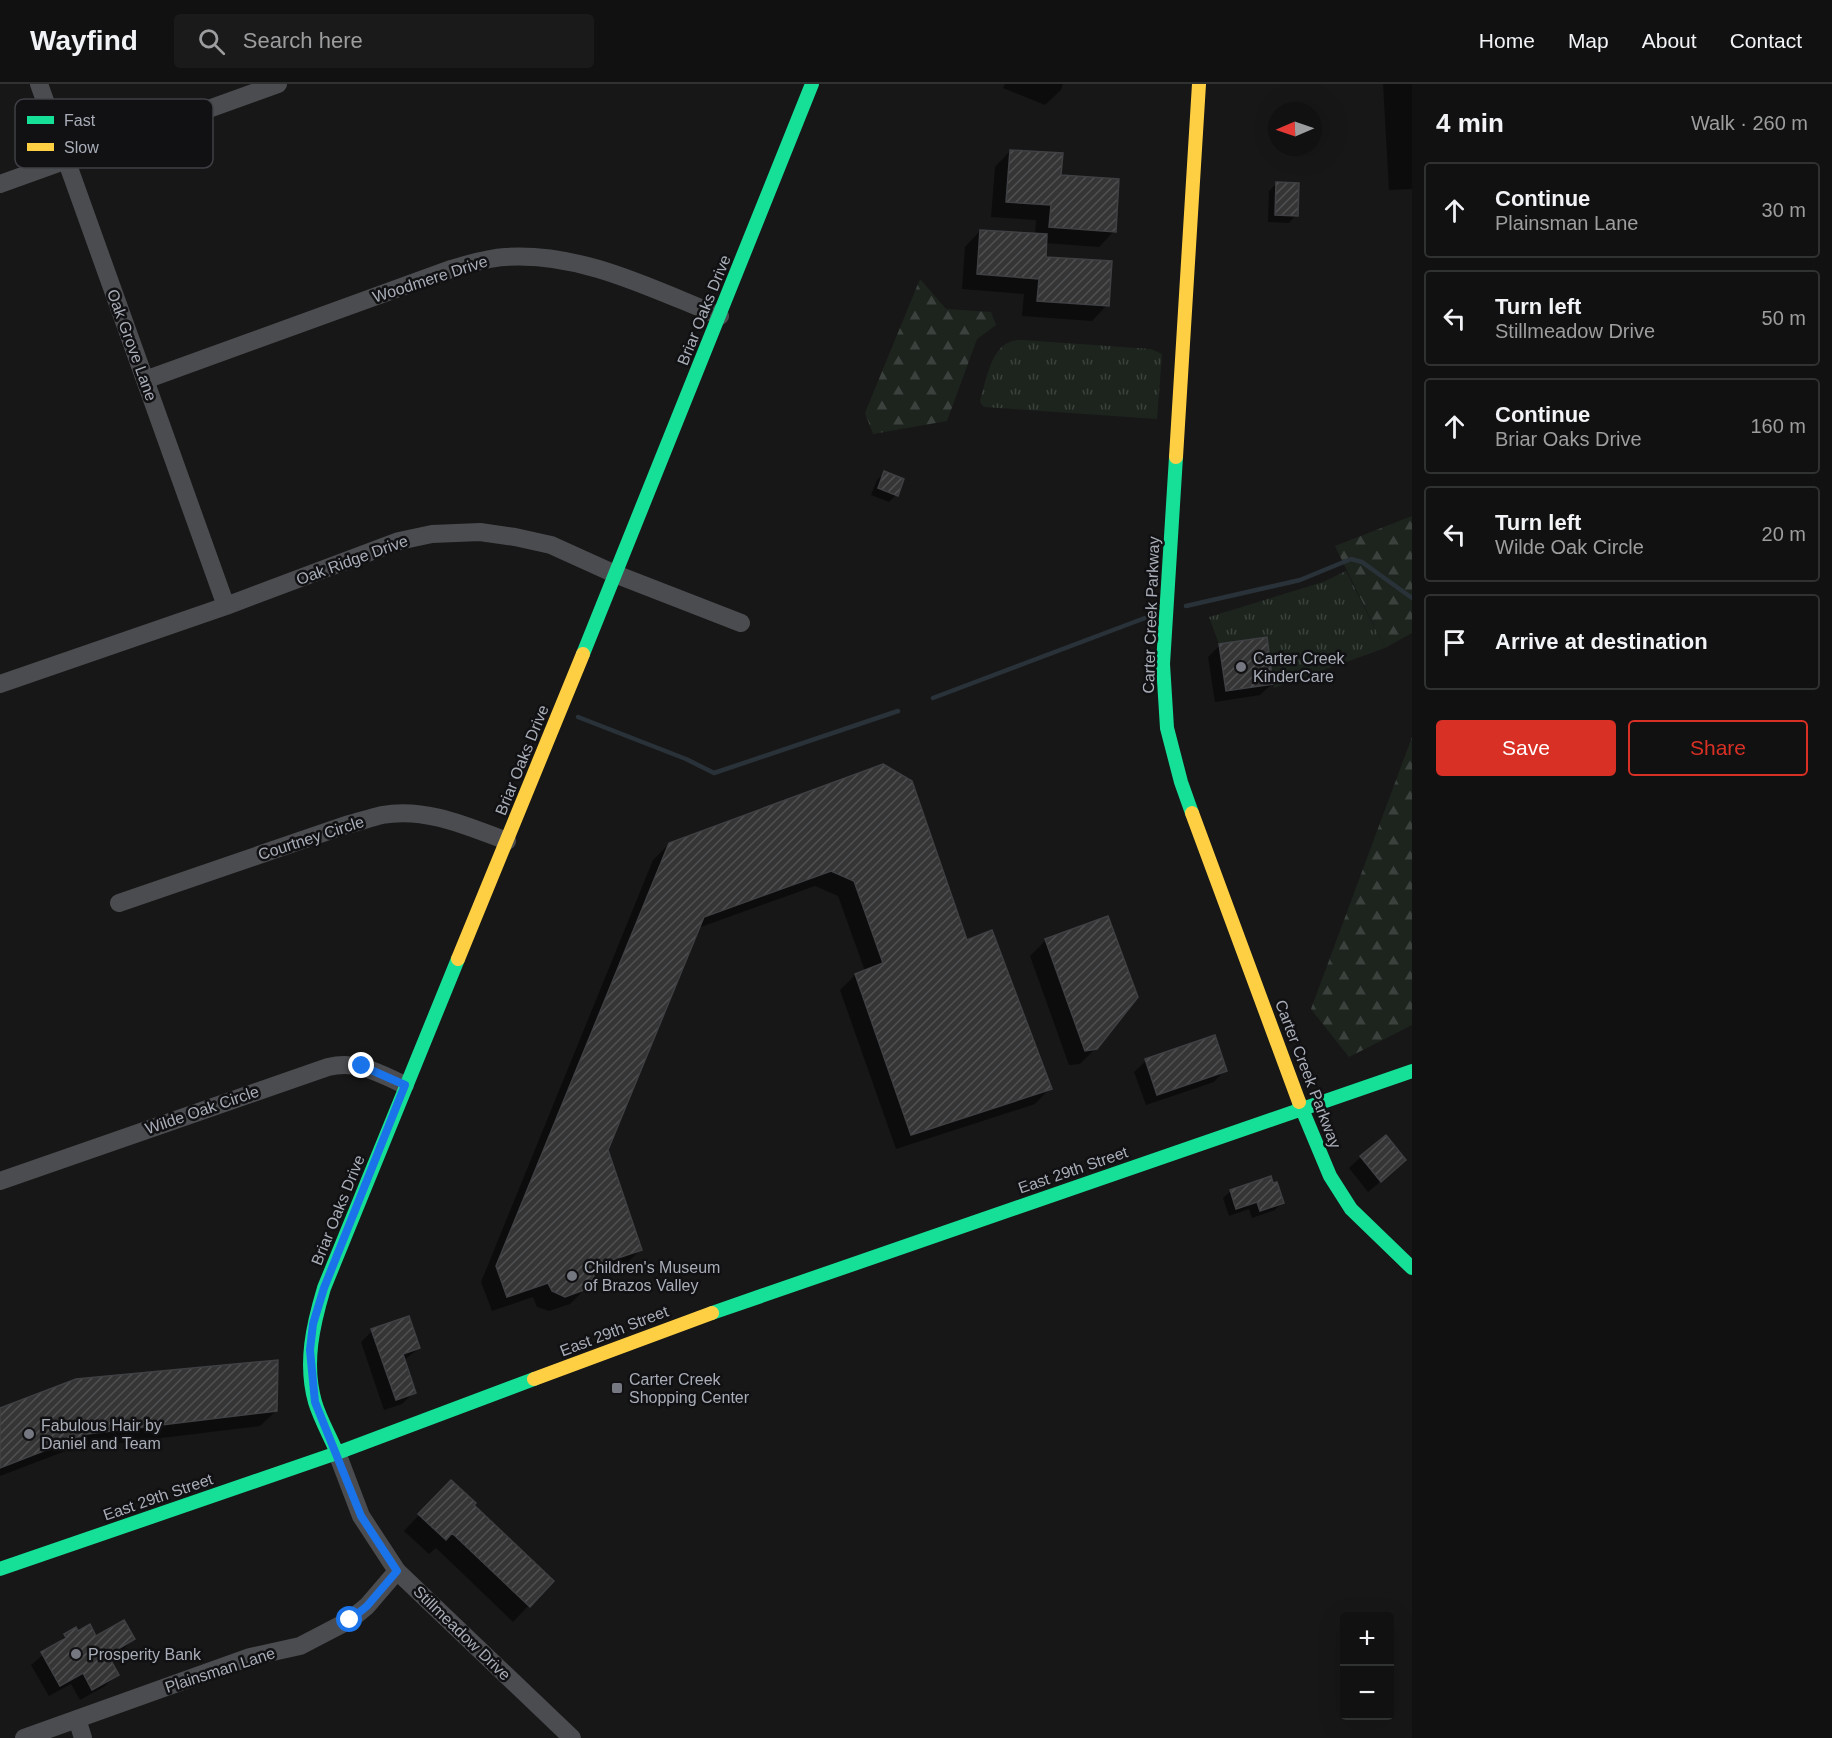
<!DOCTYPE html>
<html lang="en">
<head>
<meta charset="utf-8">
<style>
  :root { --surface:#111; --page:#1a1a1a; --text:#f1f3f6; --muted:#9c9d9f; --line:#303131; --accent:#d93025 }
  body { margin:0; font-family:Helvetica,sans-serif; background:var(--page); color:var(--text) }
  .controls { position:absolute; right:18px; bottom:18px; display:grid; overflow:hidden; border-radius:6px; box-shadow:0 6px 24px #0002 }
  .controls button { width:54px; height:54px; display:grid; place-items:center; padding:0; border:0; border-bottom:2px solid var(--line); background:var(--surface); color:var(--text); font:30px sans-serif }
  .compass { position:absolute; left:1268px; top:18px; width:54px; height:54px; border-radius:50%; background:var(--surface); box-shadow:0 6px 24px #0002; rotate:268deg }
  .stop { position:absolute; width:18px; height:18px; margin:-14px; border:4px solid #1a73e8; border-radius:50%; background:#fff }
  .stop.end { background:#1a73e8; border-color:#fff; box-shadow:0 2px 6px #0008 }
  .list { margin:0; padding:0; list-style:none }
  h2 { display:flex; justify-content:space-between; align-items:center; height:78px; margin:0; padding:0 24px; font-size:26px }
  h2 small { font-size:20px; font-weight:400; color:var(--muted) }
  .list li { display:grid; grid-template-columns:39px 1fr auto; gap:18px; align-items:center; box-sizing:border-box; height:96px; margin:0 12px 12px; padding:0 12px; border:2px solid var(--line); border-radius:6px }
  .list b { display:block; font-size:22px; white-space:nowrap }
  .list p { margin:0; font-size:20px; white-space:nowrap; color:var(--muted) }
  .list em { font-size:20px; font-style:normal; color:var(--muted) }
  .actions { display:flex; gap:12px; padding:18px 24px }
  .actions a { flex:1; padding:14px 0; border:2px solid var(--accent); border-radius:6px; text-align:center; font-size:21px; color:var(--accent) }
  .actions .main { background:var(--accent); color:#fff }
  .icon { flex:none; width:33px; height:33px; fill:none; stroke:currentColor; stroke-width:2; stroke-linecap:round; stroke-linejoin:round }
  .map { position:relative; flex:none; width:1412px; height:1654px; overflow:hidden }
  header { display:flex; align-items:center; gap:36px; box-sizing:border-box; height:84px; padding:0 30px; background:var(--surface); border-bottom:2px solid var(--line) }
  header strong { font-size:28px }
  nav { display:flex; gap:33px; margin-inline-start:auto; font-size:21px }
  .search { width:420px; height:54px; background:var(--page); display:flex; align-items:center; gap:15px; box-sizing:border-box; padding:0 21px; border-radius:6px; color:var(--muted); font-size:22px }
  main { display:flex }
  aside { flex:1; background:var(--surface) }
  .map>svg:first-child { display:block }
  .grass { fill:url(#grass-tufts) }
  .forest { fill:url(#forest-firs) }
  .shadow { fill:#0007 }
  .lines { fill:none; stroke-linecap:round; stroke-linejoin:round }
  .stream { stroke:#2a3239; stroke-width:4.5 }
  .building { fill:url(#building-hatch); stroke:#3f4043; stroke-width:1.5 }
  .street { stroke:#4b4c50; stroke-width:18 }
  .fast { stroke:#16e098; stroke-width:14 }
  .slow { stroke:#ffcf43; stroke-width:14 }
  .route { stroke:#1a73e8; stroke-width:8 }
  .poi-dot { fill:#757880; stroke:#111113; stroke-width:2 }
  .labels { text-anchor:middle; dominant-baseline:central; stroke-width:5; stroke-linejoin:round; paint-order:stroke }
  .street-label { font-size:16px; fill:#a8adb8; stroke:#111113 }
  .poi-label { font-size:16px; fill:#a8adb8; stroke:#111113; text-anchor:start }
  .key { fill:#111113; stroke:#3e4045; stroke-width:1.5 }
  .key-label { font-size:16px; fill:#a8adb8 }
</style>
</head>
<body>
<header>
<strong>Wayfind</strong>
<div class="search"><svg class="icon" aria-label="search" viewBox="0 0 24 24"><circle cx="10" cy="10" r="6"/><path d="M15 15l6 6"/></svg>Search here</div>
<nav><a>Home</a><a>Map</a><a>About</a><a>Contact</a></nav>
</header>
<main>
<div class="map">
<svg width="1412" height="1654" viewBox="0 0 1412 1654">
  <defs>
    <pattern id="grass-tufts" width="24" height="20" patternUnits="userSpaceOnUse" patternTransform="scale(1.5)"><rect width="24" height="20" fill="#1d241e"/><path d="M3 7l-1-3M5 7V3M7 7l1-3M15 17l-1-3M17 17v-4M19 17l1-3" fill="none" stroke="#3b413d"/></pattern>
    <pattern id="forest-firs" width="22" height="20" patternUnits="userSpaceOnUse" patternTransform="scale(1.5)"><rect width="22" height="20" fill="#1d241e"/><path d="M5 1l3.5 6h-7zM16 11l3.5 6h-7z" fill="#3b413d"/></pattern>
    <pattern id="building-hatch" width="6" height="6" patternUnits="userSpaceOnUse" patternTransform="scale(1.5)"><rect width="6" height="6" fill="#353536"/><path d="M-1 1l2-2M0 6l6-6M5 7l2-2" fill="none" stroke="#4f5051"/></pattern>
  </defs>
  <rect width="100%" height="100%" fill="#171717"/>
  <path class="grass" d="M1022,256L1151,265L1162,270L1157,335L984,323L981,320L980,316C988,293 991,255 1022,256Z
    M1346,487L1385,564L1274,604L1267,553L1219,560L1209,533L1323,498Z"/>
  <path class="forest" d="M920,195L946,225L991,228L996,241L977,255L947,337L873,350L865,329Z
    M1412,432V549L1385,564L1335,462Z
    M1412,653V941L1349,973L1311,925Z"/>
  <path class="shadow" d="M1005,0H1063L1061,6L1045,21L1003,4Z
    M1383,0H1412V105L1389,106Z
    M1010,67L1060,92L1114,147L1099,163L1045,159L1044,174L1107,221L1092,237L1022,232L1024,210L962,205L965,163L980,147L1035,151L1036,136L991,133L995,83Z
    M1277,99L1296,131L1289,139L1268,138L1269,107Z
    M885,389L896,411L889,418L871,411L877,396Z
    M1220,561L1272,600L1260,611L1215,618L1208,573Z
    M882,682L966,858L1050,1004L1035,1020L896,1065L840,906L855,891L865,887L838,812L815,802L698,844L606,1066L640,1166L625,1181L592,1192L586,1204L570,1220L549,1227L537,1223L533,1213L492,1227L481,1198L653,776L669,760Z
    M1046,856L1096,964L1080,980L1069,981L1030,872Z
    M1146,977L1225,986L1214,998L1146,1021L1134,988Z
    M1361,1073L1392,1088L1368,1108L1349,1084Z
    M1231,1107L1282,1118L1275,1126L1252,1134L1249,1125L1229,1132L1223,1114Z
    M372,1247L419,1264L403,1277L414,1308L402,1320L384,1326L361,1258Z
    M0,1326L276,1327L260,1342L71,1365L0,1392Z
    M436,1413L472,1421L552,1497L513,1538L436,1464L429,1470L404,1447Z
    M76,1545L78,1549L96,1554L133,1555L122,1567L108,1575L117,1590L105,1602L80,1616L71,1600L49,1612L31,1581L65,1552Z"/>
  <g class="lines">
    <path class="stream" d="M1186,522L1300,496L1351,475L1362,478L1412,514
      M933,614L1145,534
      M578,633L686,675L714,689L898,627"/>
  </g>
  <path class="building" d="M1010,66L1063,69L1061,91L1119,95L1116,148L1049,143L1051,121L1006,118Z
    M1276,98L1299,99L1298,132L1275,131Z
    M980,146L1047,150L1046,173L1112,177L1109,222L1037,217L1039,195L977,190Z
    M884,387L904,395L898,412L878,404Z
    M1267,553L1273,600L1226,607L1219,560Z
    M883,680L912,697L967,856L992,846L1052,1005L911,1051L855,890L883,879L854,797L831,787L704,833L608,1066L642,1166L591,1183L594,1192L587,1205L565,1213L552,1207L548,1199L507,1213L496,1182L669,759Z
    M1108,832L1138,913L1097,965L1085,967L1045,855Z
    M1215,951L1227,987L1157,1011L1145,975Z
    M1386,1051L1406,1076L1381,1098L1360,1072Z
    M1271,1092L1273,1099L1277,1098L1284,1119L1260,1127L1257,1118L1236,1125L1230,1106Z
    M409,1232L420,1264L403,1270L416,1309L396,1316L371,1245Z
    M278,1276L277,1327L87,1350L0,1384V1324L76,1295Z
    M451,1396L476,1419L474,1421L554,1497L530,1523L452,1449L446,1456L418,1430Z
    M124,1536L135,1555L108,1571L119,1591L92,1606L83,1589L60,1602L41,1568L66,1554L64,1550L76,1543L78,1547L90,1540L96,1552Z"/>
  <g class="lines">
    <path class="street" d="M39,0L226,522
      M0,100L278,0
      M145,296L451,185C468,180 487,174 505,173C581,168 650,204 720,232
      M0,600L226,522L399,457L432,450L480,448L515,453L551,461L615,490L741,539
      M119,819L346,741C358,738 370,734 382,731C425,723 467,742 507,757
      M0,1097L328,983C358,976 378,989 405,1001
      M337,1369L361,1432L397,1487L572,1654
      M77,1635L83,1654
      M24,1654L250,1573L300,1562L350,1536L367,1522L397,1487"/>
    <path class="fast" d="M1176,373L1163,580L1167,644L1181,698L1192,729
      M583,570L812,0
      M1299,1018L1330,1092L1351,1125L1412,1184
      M712,1229L1412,987
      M337,1369C330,1352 320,1335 315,1318C304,1279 313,1241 324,1204L458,875
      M0,1485L337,1369L534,1295"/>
    <path class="slow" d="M1176,373L1199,0
      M1192,729L1299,1018
      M458,875L583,570
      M534,1295L712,1229"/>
  </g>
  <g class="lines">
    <path class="route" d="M350,1536L367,1522L397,1487L361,1432L315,1318L310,1266L313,1240L324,1204L405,1001L362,982"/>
  </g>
  <g class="poi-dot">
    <circle cx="1241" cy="583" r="6"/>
    <circle cx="572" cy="1192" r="6"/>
    <rect x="611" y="1298" width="12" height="12" rx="3"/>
    <circle cx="29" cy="1350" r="6"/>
    <circle cx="76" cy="1570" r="6"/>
  </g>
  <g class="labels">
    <g class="street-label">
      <text transform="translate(430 195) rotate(-18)">Woodmere Drive</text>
      <text transform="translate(704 226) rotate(-68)">Briar Oaks Drive</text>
      <text transform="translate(132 261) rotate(70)">Oak Grove Lane</text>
      <text transform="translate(352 476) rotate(-20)">Oak Ridge Drive</text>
      <text transform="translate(1151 531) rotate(-88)">Carter Creek Parkway</text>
      <text transform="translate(522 676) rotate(-68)">Briar Oaks Drive</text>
      <text transform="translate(311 754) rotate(-18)">Courtney Circle</text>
      <text transform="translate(1308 990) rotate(69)">Carter Creek Parkway</text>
      <text transform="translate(202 1026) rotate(-19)">Wilde Oak Circle</text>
      <text transform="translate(1073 1086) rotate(-19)">East 29th Street</text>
      <text transform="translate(338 1126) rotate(-68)">Briar Oaks Drive</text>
      <text transform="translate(614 1247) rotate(-21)">East 29th Street</text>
      <text transform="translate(158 1413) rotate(-19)">East 29th Street</text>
      <text transform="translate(462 1549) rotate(44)">Stillmeadow Drive</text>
      <text transform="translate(220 1586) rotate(-18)">Plainsman Lane</text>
    </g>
    <g class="poi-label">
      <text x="1253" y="574">Carter Creek<tspan x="1253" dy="18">KinderCare</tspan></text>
      <text x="584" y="1183">Children's Museum<tspan x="584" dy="18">of Brazos Valley</tspan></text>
      <text x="629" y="1295">Carter Creek<tspan x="629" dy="18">Shopping Center</tspan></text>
      <text x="41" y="1341">Fabulous Hair by<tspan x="41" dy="18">Daniel and Team</tspan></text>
      <text x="88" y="1570">Prosperity Bank</text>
    </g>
  </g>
  <rect x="15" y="15" width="198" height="69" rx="9" class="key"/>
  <rect x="27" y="32" width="27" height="8" fill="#16e098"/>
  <rect x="27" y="59" width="27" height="8" fill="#ffcf43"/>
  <g class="key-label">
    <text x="64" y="42">Fast</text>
    <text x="64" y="69">Slow</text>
  </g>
</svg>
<div class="controls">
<button>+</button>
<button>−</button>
</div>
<svg class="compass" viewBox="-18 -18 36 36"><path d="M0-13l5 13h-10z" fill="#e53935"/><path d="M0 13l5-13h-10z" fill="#9c9d9f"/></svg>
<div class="stop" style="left:350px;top:1536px"></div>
<div class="stop end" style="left:362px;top:982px"></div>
</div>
<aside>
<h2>4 min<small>Walk · 260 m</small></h2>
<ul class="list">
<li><svg class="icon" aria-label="ahead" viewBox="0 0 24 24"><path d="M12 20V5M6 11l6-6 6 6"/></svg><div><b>Continue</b><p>Plainsman Lane</p></div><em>30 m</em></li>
<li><svg class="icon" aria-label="left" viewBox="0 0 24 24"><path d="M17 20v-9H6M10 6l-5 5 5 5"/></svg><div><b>Turn left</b><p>Stillmeadow Drive</p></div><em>50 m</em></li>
<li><svg class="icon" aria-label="ahead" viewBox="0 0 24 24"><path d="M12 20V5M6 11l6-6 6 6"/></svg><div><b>Continue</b><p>Briar Oaks Drive</p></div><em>160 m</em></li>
<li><svg class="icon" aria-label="left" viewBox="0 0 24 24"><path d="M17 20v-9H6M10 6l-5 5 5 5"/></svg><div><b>Turn left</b><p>Wilde Oak Circle</p></div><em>20 m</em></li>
<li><svg class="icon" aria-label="arrive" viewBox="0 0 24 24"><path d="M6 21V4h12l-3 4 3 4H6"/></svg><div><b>Arrive at destination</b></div></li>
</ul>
<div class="actions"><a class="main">Save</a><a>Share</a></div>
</aside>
</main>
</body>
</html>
